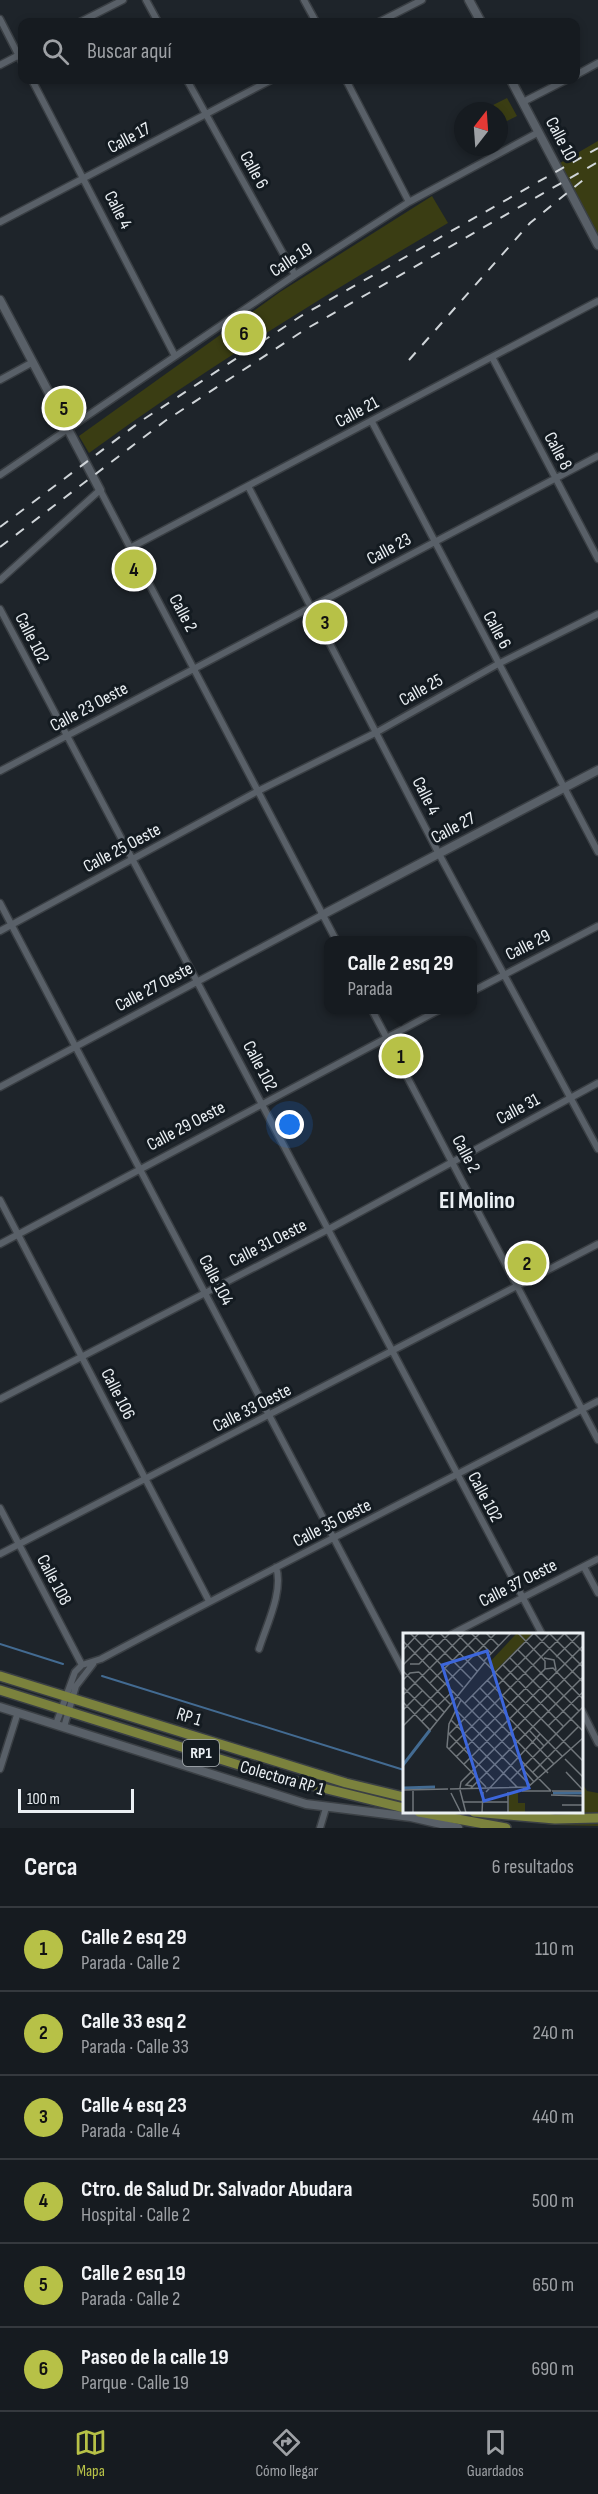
<!DOCTYPE html>
<html lang="es">
<head>
<meta charset="utf-8">
<style>
  :root { --surface:#161b20; --page:#23282d; --text:#f1f3f6; --muted:#9ea1a5; --line:#35393e; --accent:#b7c147 }
  body { margin:0; font-family:"Sofia Sans Condensed",sans-serif; background:var(--page); color:var(--text) }
  .compass { position:absolute; left:454px; top:102px; width:54px; height:54px; border-radius:50%; background:var(--surface); box-shadow:0 3px 9px #0003; rotate:17deg }
  .scale { position:absolute; left:18px; bottom:15px; width:116px; box-sizing:border-box; padding-left:6px; border:3px solid #ebf0f4; border-top:0; font-size:16px; line-height:21px; white-space:nowrap; color:#ebf0f4; -webkit-text-stroke:4px #141b21; paint-order:stroke }
  .you { position:absolute; left:290px; top:1125px; width:21px; height:21px; margin:-15px; border:4px solid #fff; border-radius:50%; background:#1a73e8; box-shadow:0 0 0 9px #1a73e833 }
  .badge { display:grid; place-items:center; width:39px; height:39px; border-radius:50%; background:var(--accent); color:#111; font-size:20px; font-weight:700 }
  .pin { position:absolute; translate:-50% -50%; border:3px solid #fff; box-shadow:0 2px 6px #0006 }
  .popup { position:absolute; left:324px; top:936px; width:153px; height:78px; box-sizing:border-box; display:grid; place-content:center; border-radius:12px; background:var(--surface); filter:drop-shadow(0 2px 4px #0005); font-size:20px; white-space:nowrap; color:var(--muted) }
  .popup b { font-size:22px; color:var(--text) }
  .popup::after { content:''; position:absolute; left:50%; top:100%; margin-left:-12px; border:12px solid transparent; border-top-color:var(--surface) }
  .list { margin:0; padding:0; list-style:none }
  h2 { display:flex; justify-content:space-between; align-items:center; height:78px; margin:0; padding:0 24px; font-size:26px }
  h2 small { font-size:20px; font-weight:400; color:var(--muted) }
  .list li { display:grid; grid-template-columns:39px 1fr auto; gap:18px; align-items:center; box-sizing:border-box; height:84px; padding:0 24px; border-top:2px solid var(--line) }
  .list b { display:block; font-size:22px; white-space:nowrap }
  .list p { margin:0; font-size:20px; white-space:nowrap; color:var(--muted) }
  .list em { font-size:20px; font-style:normal; color:var(--muted) }
  .icon { flex:none; width:33px; height:33px; fill:none; stroke:currentColor; stroke-width:2; stroke-linecap:round; stroke-linejoin:round }
  .map { position:relative; flex:none; width:598px; height:1828px; overflow:hidden }
  .search { position:absolute; background:var(--surface); box-shadow:0 3px 9px #0003; left:18px; right:18px; top:18px; height:66px; display:flex; align-items:center; gap:15px; box-sizing:border-box; padding:0 21px; border-radius:12px; color:var(--muted); font-size:22px }
  .sheet { height:582px; background:var(--surface) }
  nav { display:flex; justify-content:space-around; align-items:center; box-sizing:border-box; height:84px; border-top:2px solid var(--line); background:var(--surface); font-size:16px; color:var(--muted) }
  nav a { display:grid; justify-items:center; gap:3px }
  nav .on { color:var(--accent) }
  .map>svg:first-child { display:block }
  .green { fill:#3a3d13 }
  .lines { fill:none; stroke-linecap:round; stroke-linejoin:round }
  .stream { stroke:#436b92; stroke-width:2 }
  .street-casing { stroke:#3a3f44; stroke-width:9 }
  .secondary-casing { stroke:#3a3f44; stroke-width:11 }
  .primary-casing { stroke:#3a3f44; stroke-width:12 }
  .street { stroke:#596068; stroke-width:6 }
  .secondary { stroke:#596068; stroke-width:8 }
  .primary { stroke:#7b823d; stroke-width:9 }
  .rail { stroke:#d0d5d9; stroke-width:2; stroke-dasharray:10 10; stroke-linecap:butt }
  .labels { text-anchor:middle; dominant-baseline:central; stroke-width:6; stroke-linejoin:round; paint-order:stroke }
  .shield { fill:#141b21; stroke:#aab0b5; stroke-width:1.5 }
  .shield-label { font-size:16px; font-weight:bold; fill:#ebf0f4 }
  .street-label { font-size:18px; fill:#ebf0f4; stroke:#141b21 }
  .district-label { font-size:24px; font-weight:bold; fill:#ebf0f4; stroke:#141b21 }
  .inset-river { fill:none; stroke:#436b92; stroke-width:3 }
  .inset-road { fill:none; stroke:#70767b; stroke-width:1.5 }
  .view { fill:#3c66dc; fill-opacity:0.15; stroke:#3c66dc; stroke-width:3 }
  .inset-edge { fill:none; stroke:#ebf0f4; stroke-width:3 }
</style>
</head>
<body>
<div class="map">
<svg width="598" height="1828" viewBox="0 0 598 1828">
  <rect width="100%" height="100%" fill="#1e242a"/>
  <path class="green" d="M507,98L517,116L499,125V111L493,105Z
    M598,141V235L560,163Z
    M432,196L448,223C325,295 204,369 89,453L79,436L280,292Z
    M582,1783L587,1791L598,1793V1815L565,1816L533,1812H582Z
    M492,1817L598,1819V1826L553,1825Z"/>
  <g class="lines">
    <path class="stream" d="M0,1644L63,1664
      M102,1676L404,1770"/>
    <g class="street-casing">
      <path id="street" d="M146,0L158,22
        M304,0L316,22
        M0,19L22,62
        M80,22L123,0
        M379,22L422,0
        M0,65L21,54
        M576,75L598,63
        M32,80L175,356
        M187,80L295,275
        M346,80L409,202
        M523,102L566,80
        M0,222L271,80
        M492,357L598,559
        M0,380L33,362
        M372,422L598,852
        M0,475L295,275L409,202L539,132
        M248,486L439,854L598,1149
        M130,548L598,301
        M0,580L100,490L336,940
        M0,609L542,1634
        M0,771L598,456
        M0,903L404,1672
        M0,931L258,791L377,732L498,664L598,614
        M473,991L598,926
        M372,1010L598,1440
        M0,1087L322,915
        M0,1200L209,1601
        M0,1244L439,1010
        M0,1399L329,1229L598,1083
        M0,1508L82,1665
        M0,1554L598,1244
        M584,1567L598,1593
        M452,1634L598,1559
        M259,1649C266,1626 284,1591 276,1567
        M582,1711L598,1743
        M56,1724L75,1672L82,1665L101,1659C266,1571 433,1488 598,1401
        M64,1727L76,1686L93,1664
        M0,1769L18,1712
        M320,1828L326,1808"/>
    </g>
    <g class="secondary-casing">
      <path id="secondary" d="M469,0L481,22
        M511,80L598,245
        M0,300L100,490
        M322,915L598,770
        M0,1707L306,1804L411,1817L458,1828"/>
    </g>
    <g class="primary-casing">
      <path id="primary" d="M0,1676L346,1783L404,1797
        M0,1690L274,1776L404,1808
        M419,1812L506,1828
        M474,1812L555,1819L598,1818"/>
    </g>
    <use href="#street" class="street"/>
    <use href="#secondary" class="secondary"/>
    <use href="#primary" class="primary"/>
    <path class="rail" d="M409,360L530,223L588,176
      M0,527L141,421L301,316L598,148
      M0,547L165,421L306,329L598,162"/>
  </g>
  <g class="labels">
    <rect class="shield" x="183" y="1740" width="36" height="26" rx="4.5"/>
    <g class="shield-label">
      <text x="201" y="1753">RP1</text>
    </g>
    <g class="street-label">
      <text transform="translate(129 138) rotate(-28)">Calle 17</text>
      <text transform="translate(561 139) rotate(62)">Calle 10</text>
      <text transform="translate(254 170) rotate(61)">Calle 6</text>
      <text transform="translate(118 210) rotate(63)">Calle 4</text>
      <text transform="translate(291 260) rotate(-33)">Calle 19</text>
      <text transform="translate(357 412) rotate(-28)">Calle 21</text>
      <text transform="translate(558 451) rotate(62)">Calle 8</text>
      <text transform="translate(389 549) rotate(-28)">Calle 23</text>
      <text transform="translate(183 613) rotate(62)">Calle 2</text>
      <text transform="translate(497 630) rotate(62)">Calle 6</text>
      <text transform="translate(32 638) rotate(63)">Calle 102</text>
      <text transform="translate(421 690) rotate(-29)">Calle 25</text>
      <text transform="translate(89 707) rotate(-28)">Calle 23 Oeste</text>
      <text transform="translate(426 796) rotate(63)">Calle 4</text>
      <text transform="translate(453 828) rotate(-28)">Calle 27</text>
      <text transform="translate(122 848) rotate(-28)">Calle 25 Oeste</text>
      <text transform="translate(528 945) rotate(-27)">Calle 29</text>
      <text transform="translate(154 987) rotate(-28)">Calle 27 Oeste</text>
      <text transform="translate(260 1066) rotate(62)">Calle 102</text>
      <text transform="translate(518 1109) rotate(-28)">Calle 31</text>
      <text transform="translate(186 1126) rotate(-28)">Calle 29 Oeste</text>
      <text transform="translate(466 1154) rotate(62)">Calle 2</text>
      <text transform="translate(268 1243) rotate(-27)">Calle 31 Oeste</text>
      <text transform="translate(216 1280) rotate(62)">Calle 104</text>
      <text transform="translate(118 1394) rotate(63)">Calle 106</text>
      <text transform="translate(252 1408) rotate(-27)">Calle 33 Oeste</text>
      <text transform="translate(485 1497) rotate(62)">Calle 102</text>
      <text transform="translate(332 1523) rotate(-27)">Calle 35 Oeste</text>
      <text transform="translate(54 1580) rotate(62)">Calle 108</text>
      <text transform="translate(518 1583) rotate(-27)">Calle 37 Oeste</text>
      <text transform="translate(189 1717) rotate(17)">RP 1</text>
      <text transform="translate(282 1778) rotate(16)">Colectora RP 1</text>
    </g>
    <g class="district-label">
      <text x="477" y="1200">El Molino</text>
    </g>
  </g>
  <g transform="translate(403 1633)">
    <rect width="180" height="180" fill="#1e242a"/>
    <path d="M114,0H130L92,38L85,31ZM115,159V170H122V180H106V161Z" fill="#3a3d13"/>
    <path class="inset-river" d="M0,132L27,97M1,155L32,154M150,160H180"/>
    <path class="inset-road" d="M7,0L60,54M22,0L68,46M37,0L74,38M53,0L180,128M68,0L88,20M83,0L96,13M115,0L142,28V36L150,35L180,66M146,0L180,34M162,1L180,19M0,8L148,158M0,17L16,0M115,17L176,78M153,24L178,0L180,3M107,25L180,98M141,25L151,27L153,37M81,28L108,0M7,31H16L47,0M0,32L32,0M100,32L160,93M0,38L41,79M16,39L47,71M0,47L7,40L16,39M84,47L159,123M27,50L77,0M0,54L34,88M77,55L151,131M0,62L62,0M69,62L145,140M58,67L46,91L44,114L83,154M0,69L27,97L82,29M62,70L131,0L180,49M52,76L127,152M0,77L19,58M48,87L114,154M19,88L50,58M0,93L93,0M145,93L180,59M126,97L141,113M46,101L147,0M46,101L91,147M46,116L162,0M53,124L142,36M162,126L180,144M61,131L180,13M119,135L131,149M130,139L175,94M163,139L180,157M107,147L180,74M69,153L63,152L72,143M57,155L58,149L180,28M68,155L180,44M47,156L125,154L180,105M0,157L45,156M57,157L63,180M119,158H148M149,158H180M83,159L137,101M48,160L58,180M148,162L180,163M60,169H105M159,172H180M10,180V158M79,180L80,159M105,180V159"/>
    <path class="view" d="M84,18L126,155L81,168L39,32Z"/>
    <rect width="180" height="180" class="inset-edge"/>
  </g>
</svg>
<svg class="compass" viewBox="-18 -18 36 36"><path d="M0-13l5 13h-10z" fill="#e53935"/><path d="M0 13l5-13h-10z" fill="#9ea1a5"/></svg>
<div class="scale">100 m</div>
<div class="you"></div>
<div class="pin badge" style="left:401px;top:1056px">1</div>
<div class="popup"><b>Calle 2 esq 29</b>Parada</div>
<div class="pin badge" style="left:527px;top:1263px">2</div>
<div class="pin badge" style="left:325px;top:622px">3</div>
<div class="pin badge" style="left:134px;top:569px">4</div>
<div class="pin badge" style="left:64px;top:408px">5</div>
<div class="pin badge" style="left:244px;top:333px">6</div>
<div class="search"><svg class="icon" aria-label="search" viewBox="0 0 24 24"><circle cx="10" cy="10" r="6"/><path d="M15 15l6 6"/></svg>Buscar aquí</div>
</div>
<section class="sheet">
<h2>Cerca<small>6 resultados</small></h2>
<ul class="list">
<li><span class="badge">1</span><div><b>Calle 2 esq 29</b><p>Parada · Calle 2</p></div><em>110 m</em></li>
<li><span class="badge">2</span><div><b>Calle 33 esq 2</b><p>Parada · Calle 33</p></div><em>240 m</em></li>
<li><span class="badge">3</span><div><b>Calle 4 esq 23</b><p>Parada · Calle 4</p></div><em>440 m</em></li>
<li><span class="badge">4</span><div><b>Ctro. de Salud Dr. Salvador Abudara</b><p>Hospital · Calle 2</p></div><em>500 m</em></li>
<li><span class="badge">5</span><div><b>Calle 2 esq 19</b><p>Parada · Calle 2</p></div><em>650 m</em></li>
<li><span class="badge">6</span><div><b>Paseo de la calle 19</b><p>Parque · Calle 19</p></div><em>690 m</em></li>
</ul>
</section>
<nav>
<a class="on"><svg class="icon" aria-label="map" viewBox="0 0 24 24"><path d="M3 6l6-2 6 2 6-2v14l-6 2-6-2-6 2zM9 4v14M15 6v14"/></svg>Mapa</a>
<a><svg class="icon" aria-label="directions" viewBox="0 0 24 24"><path d="M12 3l9 9-9 9-9-9zM9 14v-3h6M13 9l2 2-2 2"/></svg>Cómo llegar</a>
<a><svg class="icon" aria-label="saved" viewBox="0 0 24 24"><path d="M7 4h10v16l-5-4-5 4z"/></svg>Guardados</a>
</nav>
</body>
</html>
